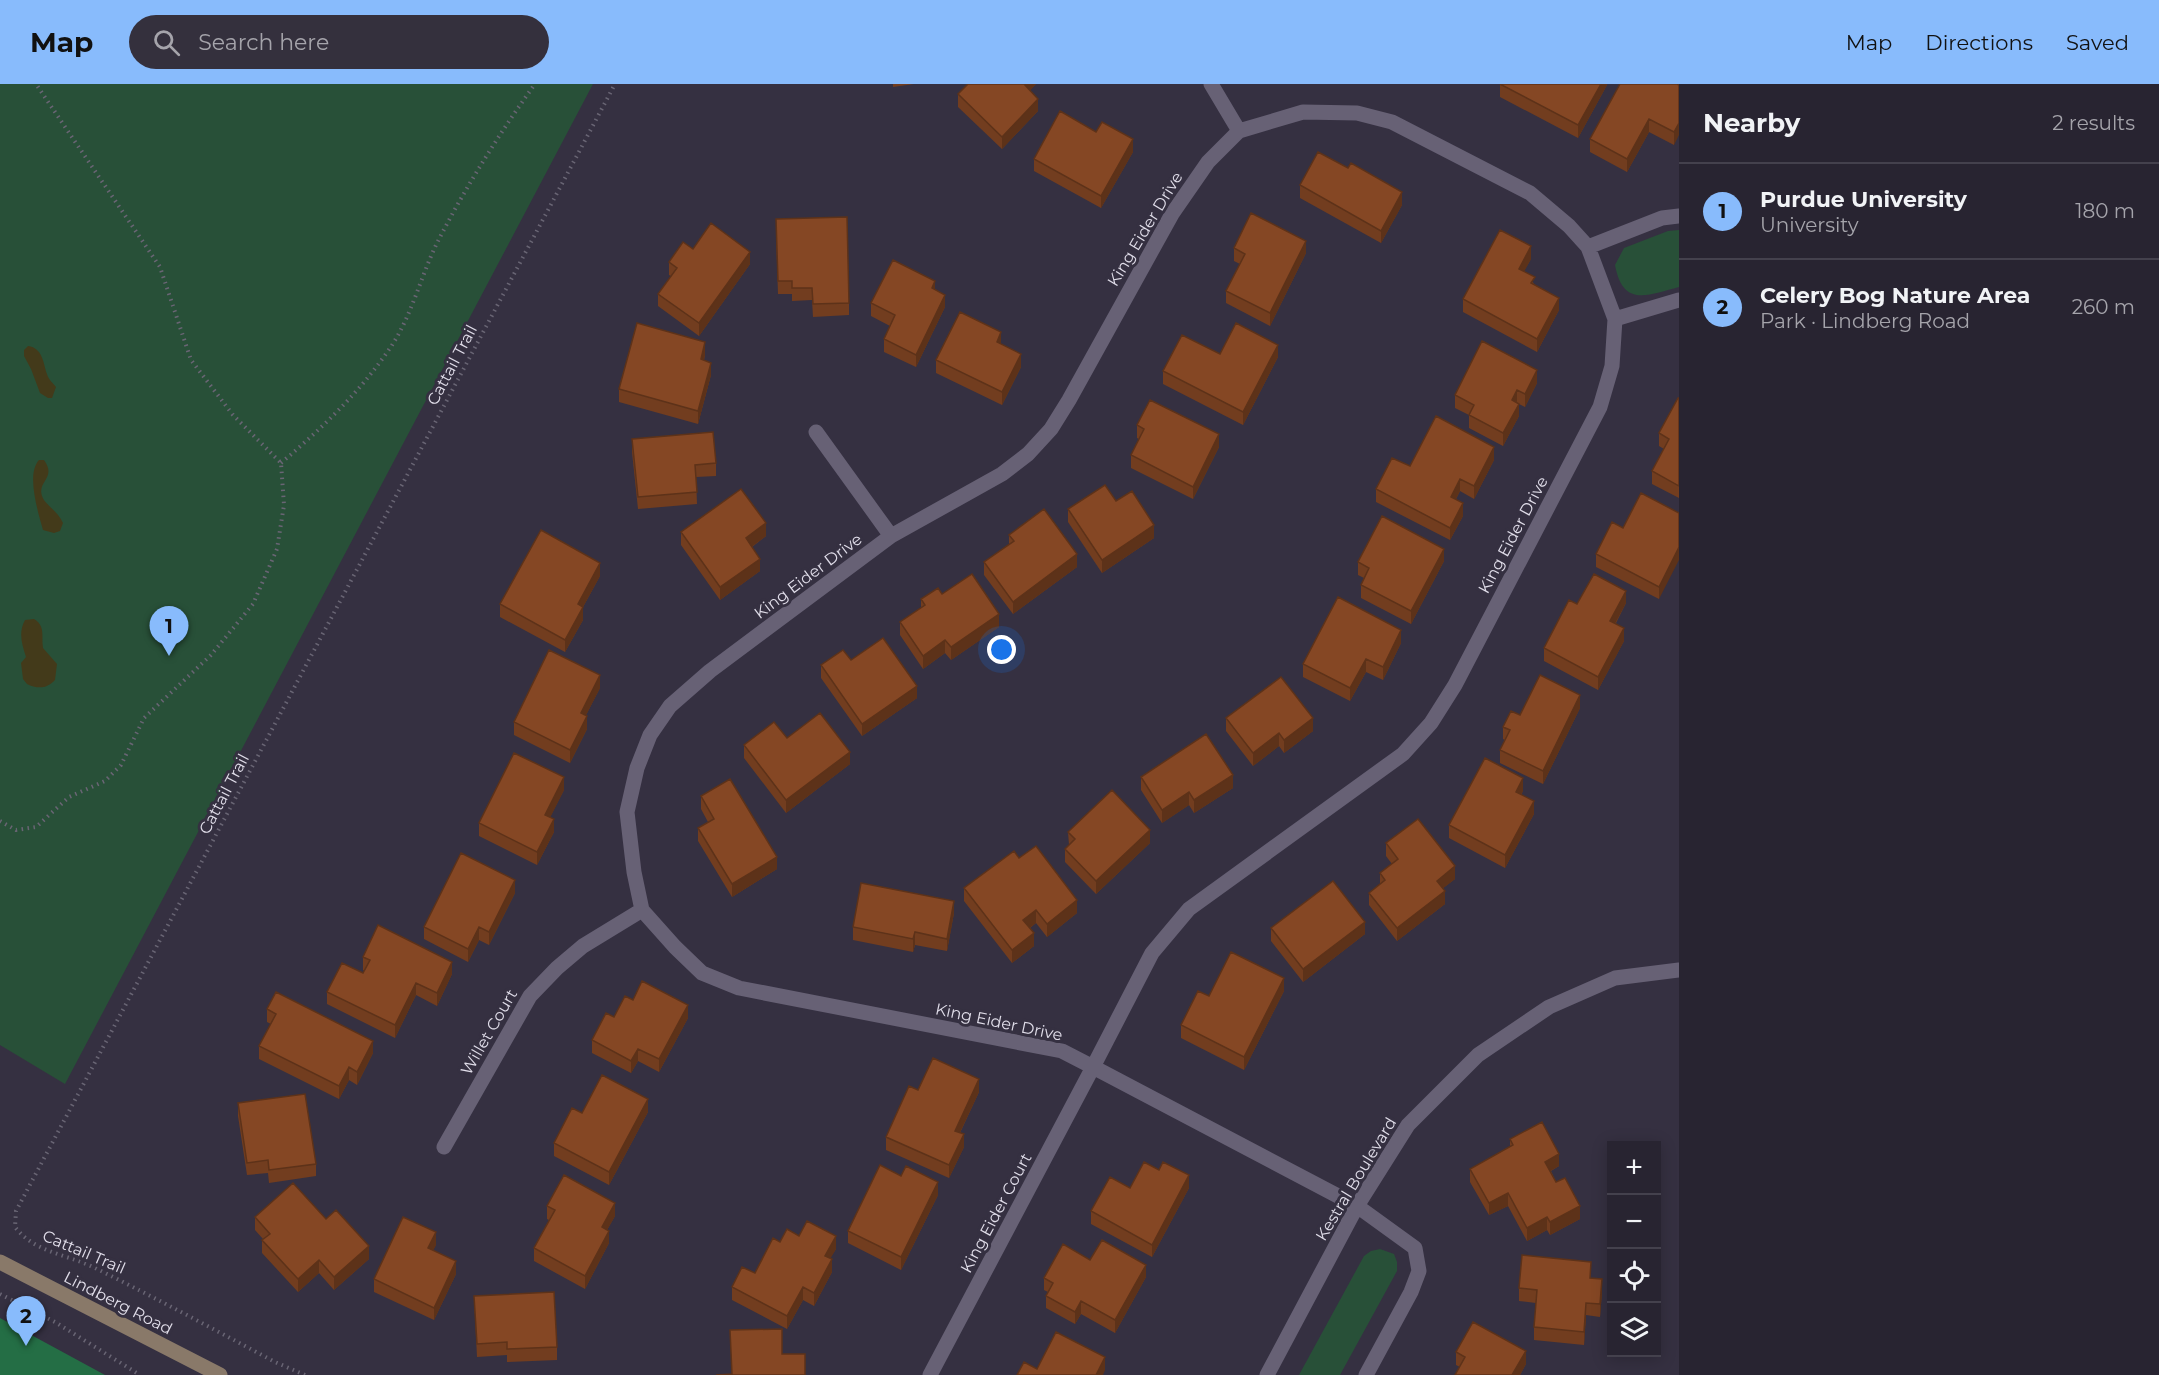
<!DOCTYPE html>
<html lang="en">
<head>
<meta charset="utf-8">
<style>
  :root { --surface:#282431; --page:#34303d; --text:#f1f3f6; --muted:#a5a4ab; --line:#44414d; --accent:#88bbfc }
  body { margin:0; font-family:Montserrat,sans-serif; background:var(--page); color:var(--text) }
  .controls { position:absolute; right:18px; bottom:18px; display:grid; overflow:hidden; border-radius:0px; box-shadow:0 3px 15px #0003 }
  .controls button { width:54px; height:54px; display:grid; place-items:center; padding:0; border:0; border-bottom:2px solid var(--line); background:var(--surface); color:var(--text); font:30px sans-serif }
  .you { position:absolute; left:1002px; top:566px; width:21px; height:21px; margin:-15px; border:4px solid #fff; border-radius:50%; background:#1a73e8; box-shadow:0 0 0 9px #1a73e833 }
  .badge { display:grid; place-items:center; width:39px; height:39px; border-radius:50%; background:var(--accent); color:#111; font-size:20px; font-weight:700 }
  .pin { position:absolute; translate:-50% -50px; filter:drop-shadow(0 2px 3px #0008) }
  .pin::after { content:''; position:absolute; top:32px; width:21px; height:18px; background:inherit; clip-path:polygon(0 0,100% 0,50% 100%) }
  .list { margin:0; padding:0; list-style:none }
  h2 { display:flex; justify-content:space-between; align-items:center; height:78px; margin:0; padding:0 24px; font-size:26px }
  h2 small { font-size:20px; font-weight:400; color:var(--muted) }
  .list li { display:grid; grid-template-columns:39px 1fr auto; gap:18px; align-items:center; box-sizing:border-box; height:96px; padding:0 24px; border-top:2px solid var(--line) }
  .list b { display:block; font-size:22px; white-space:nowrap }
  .list p { margin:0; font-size:20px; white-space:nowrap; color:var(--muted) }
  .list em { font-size:20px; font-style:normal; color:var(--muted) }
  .icon { flex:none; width:33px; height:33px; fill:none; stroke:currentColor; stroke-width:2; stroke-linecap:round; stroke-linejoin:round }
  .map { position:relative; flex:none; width:1679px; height:1291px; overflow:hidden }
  header { display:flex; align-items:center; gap:36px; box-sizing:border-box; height:84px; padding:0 30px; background:var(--accent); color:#111 }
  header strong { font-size:28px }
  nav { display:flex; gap:33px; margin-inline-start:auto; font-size:21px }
  .search { width:420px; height:54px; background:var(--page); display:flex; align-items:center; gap:15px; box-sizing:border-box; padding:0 21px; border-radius:33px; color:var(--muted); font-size:22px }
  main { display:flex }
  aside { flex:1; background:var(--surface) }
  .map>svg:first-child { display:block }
  .green { fill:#285038 }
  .forest { fill:#246e45 }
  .sand { fill:#433a1a }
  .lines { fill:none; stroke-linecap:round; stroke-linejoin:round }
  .path { stroke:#696574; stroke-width:4; stroke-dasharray:1.5 4.5; stroke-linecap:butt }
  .street { stroke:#676175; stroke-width:15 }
  .secondary { stroke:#897969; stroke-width:15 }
  .wall { fill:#723d1f }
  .shaded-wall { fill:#5d3219 }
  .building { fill:#854724; stroke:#5d3219; stroke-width:1.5 }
  .labels { text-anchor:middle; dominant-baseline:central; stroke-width:6; stroke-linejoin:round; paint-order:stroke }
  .street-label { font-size:16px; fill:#e1deea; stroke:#353041 }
</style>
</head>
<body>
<header>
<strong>Map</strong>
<div class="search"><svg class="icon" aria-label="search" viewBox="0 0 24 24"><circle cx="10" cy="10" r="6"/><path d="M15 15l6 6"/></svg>Search here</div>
<nav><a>Map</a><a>Directions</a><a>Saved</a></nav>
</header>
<main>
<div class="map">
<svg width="1679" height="1291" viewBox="0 0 1679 1291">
  <rect width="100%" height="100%" fill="#353041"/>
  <path class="green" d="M0,0H593L65,1000L0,961Z
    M1679,146V203C1648,211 1623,224 1615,181L1624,164L1668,147Z
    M1380,1165L1394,1170L1397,1178V1187L1340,1291H1299L1364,1172L1371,1167Z"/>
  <path class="forest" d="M0,1234L105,1291H0Z"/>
  <path class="sand" d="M28,262C43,264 43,279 47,290C48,295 53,299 56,303L52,314H48L40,309L31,285L24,272V266Z
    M39,376H44C57,394 37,397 42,412C45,421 58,427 63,439L60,447L54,449L43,446C38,428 26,390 39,376Z
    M34,535C46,542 41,553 43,564L57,580L55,596C47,605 37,605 27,600L23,595L21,579L26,573C22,560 18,549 25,536Z"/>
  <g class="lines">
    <path class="path" d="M281,379C321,345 358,310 388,267C411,235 420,194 437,159C465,104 499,50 535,0
      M0,737L16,746L36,743L69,713L105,697L121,681L144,634L211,571L253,520L277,465L284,421L281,379L233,331L191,276L160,183L36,0
      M0,1210L55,1238L140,1291
      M305,1291L275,1278C215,1246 156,1214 95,1184C67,1170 35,1169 15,1143L16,1127L615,0"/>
    <path class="street" d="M1211,0L1239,47
      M1588,163L1662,134L1679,132
      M1615,235L1679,216
      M816,348L891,452
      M444,1063L530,912L557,884L583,862L642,826
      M930,1291L1093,983L1152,869L1189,825L1403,670L1431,639L1455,601L1600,323L1612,282L1615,235L1588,163L1569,142L1530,109L1392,38L1357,29L1303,28L1239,47L1208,78L1172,130L1069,316L1051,345L1028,370L1002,390L891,452L710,587L670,622L650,651L637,684L627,728L634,788L642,826L675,863L702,889L739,904L1062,967L1093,983L1357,1122L1415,1164L1419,1187L1411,1208L1366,1291
      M1267,1291L1357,1122L1408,1041L1478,971L1549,923L1615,894L1679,886"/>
    <path class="secondary" d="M0,1178L220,1291"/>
  </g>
  <path class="wall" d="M893,0H914L893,3Z
    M1036,0L1030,6L1038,27L1002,65L958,23V10Z
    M1500,0H1607V1L1578,54L1500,13Z
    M1677,0L1674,61L1649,48L1627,88L1590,68V55Z
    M1096,48L1133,68L1101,124L1034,87V75Z
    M1300,101L1402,121L1381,159L1300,114Z
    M776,148L849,219V231L813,233L812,216L792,217V210H778Z
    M1234,164L1306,169L1270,242L1226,219V207L1240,180L1234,177Z
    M693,165L750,180L699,252L658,222V210L671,192L669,191V178Z
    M1531,175L1524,187L1535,201L1559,226L1537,268L1463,228V215Z
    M935,206L945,223L916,283L884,268V255L890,242L871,232V219Z
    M1001,260L1021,283L1002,321L936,289V276Z
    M1220,270L1278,273L1243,341L1163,300V287Z
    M705,271L704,276L711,291L698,340L619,318V305Z
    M1537,299L1525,323L1517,319L1519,332L1503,362L1469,344V331L1455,324V311Z
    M1679,314V414L1652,400V387L1664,365L1659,362V349Z
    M1137,341L1219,363L1193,415L1131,384V371L1139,355L1137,354Z
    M632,355L716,379V392L696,393L697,420L638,425L632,368Z
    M1494,376L1474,415L1460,407L1456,415L1463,432L1450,456L1376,418V405L1410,382Z
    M1116,417L1154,454L1102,489L1068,438V425Z
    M1679,429L1659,515L1596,483V470L1623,444Z
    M681,448L766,452L752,463L760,487L720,516L681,461Z
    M1009,451L1077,483L1013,530L984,491V478L1009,460Z
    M1444,477L1411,540L1361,514V501L1364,494L1358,491V478Z
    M600,492L583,523V536L565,568L500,533V520Z
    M942,510L999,543L951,576L945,569L923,585L900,551V538L921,524V515Z
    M1626,519L1616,539L1624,557L1598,606L1544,577V564L1577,520Z
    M1401,559L1383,596L1366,588L1350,617L1303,593V580Z
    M851,576L917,614L862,652L821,594V581Z
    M600,604L586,631L587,645L570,679L514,651V638Z
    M1580,624L1543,700L1500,679V666L1505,656L1503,655V643L1520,631Z
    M1226,634L1313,647L1284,669L1279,662L1253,682L1226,647Z
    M787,654L850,680L786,729L744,674V661Z
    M1141,693L1233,704L1194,729L1189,721L1162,739L1141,706Z
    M564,706L550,733L554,748L537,781L479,752V739Z
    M1523,707L1521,711L1534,730L1505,784L1449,754V741Z
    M701,712L777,785L732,813L698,757V744L708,738L701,725Z
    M1068,748L1150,759L1096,810L1065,778V765L1069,761Z
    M1386,759L1455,795L1443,804L1445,820L1397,857L1369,821V809L1380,800V789L1392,780L1386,772Z
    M1019,774L1077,829L1047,853L1036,839L1030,844L1034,862L1012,879L964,817V804Z
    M515,809L489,861L479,856L468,878L424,855V843Z
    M954,829L947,867L915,861L913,868L853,856V843Z
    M1271,844L1365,850L1303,898L1271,857Z
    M363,873L452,890L437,922L416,911L395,954L327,920V908L363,889L365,887L363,886Z
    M1284,907L1244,986L1181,954V941L1209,912Z
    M633,916L688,934L659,988L638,977L631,989L592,969V956L614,933Z
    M267,925L373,969L357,1001L349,996L339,1015L259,975V962L271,940L267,938Z
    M918,1006L979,1008L960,1049L964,1063L949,1094L886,1066V1053Z
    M238,1019L316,1080V1092L269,1099L268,1089L247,1091L238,1032Z
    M648,1028L609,1101L554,1072V1059L582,1029Z
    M1510,1055L1559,1082L1551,1087L1556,1098L1580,1135L1550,1151L1547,1146L1527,1157L1508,1122L1489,1131L1470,1098V1085L1510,1063Z
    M1130,1104H1189L1152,1173L1091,1140V1127Z
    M938,1111L901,1186L848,1159V1147Z
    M547,1122L615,1132L607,1146L609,1159L585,1205L534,1177V1164L549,1136L547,1135Z
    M255,1133L326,1135L369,1175L334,1206L319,1189L298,1208L262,1169V1156L263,1155L255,1146Z
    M799,1152L836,1165L830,1174L832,1188L814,1222L803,1216L787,1245L732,1216V1203L755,1189L780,1158Z
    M436,1161L433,1166L456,1190L434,1236L374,1208V1195Z
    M1090,1176L1146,1193L1115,1249L1081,1230L1075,1240L1046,1224V1212L1048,1208L1044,1206V1194Z
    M1591,1194L1602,1208L1600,1233L1586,1231L1584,1261L1534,1256V1243L1536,1219L1519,1217V1204Z
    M474,1212L557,1263V1276L507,1278V1271L477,1273Z
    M1456,1268L1526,1280L1520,1291H1455L1460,1283L1456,1281Z"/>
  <path class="shaded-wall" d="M1024,0H1036L1024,13Z
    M1601,0H1607V1L1578,54V41Z
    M1038,15V27L1002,65V53Z
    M1649,35V48L1627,88V75Z
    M1679,39V51L1674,61V48Z
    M1133,55V68L1101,124V112Z
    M1402,108V121L1381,159V147Z
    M1306,157V169L1270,242V229Z
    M1531,162V175L1519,197V185Z
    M750,168V180L699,252V239Z
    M935,197V209L932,204Z
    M945,211V223L916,283V271Z
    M1559,214V226L1537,268V255Z
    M1001,248V261L997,258Z
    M705,258V271L701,288V275Z
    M1278,261V273L1243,341V328Z
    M1021,270V283L1002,321V308Z
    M711,279V291L698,340V327Z
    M1537,286V299L1525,323V310Z
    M1517,306V318L1512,316Z
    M1519,320V332L1503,362V349Z
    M1219,350V363L1193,415V403Z
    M1494,363V376L1474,415V402Z
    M1460,395V407L1451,425V413Z
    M1463,419V432L1450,456V444Z
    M766,439V452L746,467V454Z
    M1154,441V454L1102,489V476Z
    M1679,463V476L1659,515V503Z
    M1444,465V477L1411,540V527Z
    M1077,470V483L1013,530V518Z
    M760,475V487L720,516V503Z
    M600,479V492L583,523V536L565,568V556L578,520Z
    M1626,507V519L1610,549V537Z
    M999,530V543L951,576V563Z
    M1624,544V557L1598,606V593Z
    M1401,546V559L1383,596V583Z
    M945,556V569L923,585V572Z
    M1366,575V588L1350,617V604Z
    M600,591V604L581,641V629Z
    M917,602V614L862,652V640Z
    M1580,611V624L1543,700V687Z
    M587,632V645L570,679V666Z
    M1313,634V647L1284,669V656Z
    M1279,649V662L1253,682V669Z
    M850,668V680L786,729V716Z
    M1233,691V704L1194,729V716Z
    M564,693V706L545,744V731Z
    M1523,694V707L1516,720V708Z
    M1189,708V721L1162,739V726Z
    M1534,717V730L1505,784V771Z
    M554,735V748L537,781V768Z
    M1150,746V759L1096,810V797Z
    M777,773V785L732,813V800Z
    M1455,782V795L1437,809V797Z
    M515,796V809L489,861V848Z
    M1445,807V820L1397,857V844Z
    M1077,816V829L1047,853V840Z
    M954,817V829L947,867V855Z
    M1036,826V839L1023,849V836Z
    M1365,838V850L1303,898V885Z
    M479,843V856L468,878V865Z
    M915,848V861L913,868V855Z
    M1034,849V862L1012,879V866Z
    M452,878V890L437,922V909Z
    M1284,894V907L1244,986V973Z
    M416,899V911L395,954V941Z
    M688,921V934L659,988V975Z
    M373,957V969L357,1001V988Z
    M638,965V977L631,989V977Z
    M349,983V996L339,1015V1002Z
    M979,995V1008L955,1059V1047Z
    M648,1015V1028L609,1101V1088Z
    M964,1050V1063L949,1094V1081Z
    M1559,1070V1082L1545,1090V1078Z
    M1189,1091V1104L1152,1173V1161Z
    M938,1098V1111L901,1186V1173Z
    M1508,1109V1122L1489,1131V1119Z
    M615,1119V1132L602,1155V1143Z
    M1580,1122V1135L1550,1151V1138Z
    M1547,1133V1146L1527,1157V1144Z
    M609,1147V1159L585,1205V1192Z
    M436,1148V1161L428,1177V1164Z
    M836,1152V1165L825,1184V1172Z
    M369,1162V1175L334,1206V1193Z
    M832,1175V1188L814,1222V1209Z
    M319,1176V1189L298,1208V1195Z
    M456,1177V1190L434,1236V1224Z
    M1146,1181V1193L1115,1249V1236Z
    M1602,1195V1208L1600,1233V1220Z
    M803,1203V1216L787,1245V1232Z
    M1081,1217V1230L1075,1240V1228Z
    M1586,1219V1231L1584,1261V1248Z
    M1526,1267V1280L1520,1291H1512Z
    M1105,1273V1286L1103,1291H1096Z"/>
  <path class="building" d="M968,0H1024L1038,15L1002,53L958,10Z
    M1500,0H1601L1578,41Z
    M1620,0H1677L1679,1V39L1674,48L1649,35L1627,75L1590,55Z
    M1060,27L1096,48L1102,38L1133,55L1101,112L1034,75Z
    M1318,68L1348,84L1351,79L1402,108L1381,147L1300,101Z
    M1251,129L1306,157L1270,229L1226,207L1245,170L1234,164Z
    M847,133L849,219L813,220L812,204H792V197H778L776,135Z
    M711,139L750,168L699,239L658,210L677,184L669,178L683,158L693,165Z
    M1500,146L1531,162L1519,185L1535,193L1531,199L1559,214L1537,255L1463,215Z
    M893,176L935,197L932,204L945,211L916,271L884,255L895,231L871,219Z
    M960,228L1001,248L997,258L1021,270L1002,308L936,276Z
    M637,239L705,258L701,275L711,279L698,327L619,305Z
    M1236,239L1278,261L1243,328L1163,287L1182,251L1220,270Z
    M1482,257L1537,286L1525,310L1517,306L1512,316L1519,320L1503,349L1469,331L1474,321L1455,311Z
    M1678,314H1679V402L1652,387L1669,355L1659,349Z
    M1150,316L1219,350L1193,403L1131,371L1144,345L1137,341Z
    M1436,332L1494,363L1474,402L1460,395L1451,413L1463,419L1450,444L1376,405L1392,374L1410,382Z
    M713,348L716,379L695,381L697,408L638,413L632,355Z
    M1105,401L1116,417L1132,407L1154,441L1102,476L1068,425Z
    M741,405L766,439L746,454L760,475L720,503L681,448Z
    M1641,409L1679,429V463L1659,503L1596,470L1612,438L1623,444Z
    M1044,425L1077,470L1013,518L984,478L1014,457L1009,451Z
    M1382,432L1444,465L1411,527L1361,501L1369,484L1358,478Z
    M541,446L600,479L578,520L583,523L565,556L500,520Z
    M972,490L999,530L951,563L945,556L923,572L900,538L925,521L921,515L938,504L942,510Z
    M1594,490L1626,507L1610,537L1624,544L1598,593L1544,564L1569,516L1577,520Z
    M1338,513L1401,546L1383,583L1366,575L1350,604L1303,580Z
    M883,554L917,602L862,640L821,581L843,566L851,576Z
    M549,566L600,591L581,629L587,632L570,666L514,638Z
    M1540,591L1580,611L1543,687L1500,666L1510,646L1503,643L1511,627L1520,631Z
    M1281,593L1313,634L1284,656L1279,649L1253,669L1226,634Z
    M820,629L850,668L786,716L744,661L774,638L787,654Z
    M1206,650L1233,691L1194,716L1189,708L1162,726L1141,693Z
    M514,669L564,693L545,731L554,735L537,768L479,739Z
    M1485,674L1523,694L1516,708L1534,717L1505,771L1449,741Z
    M730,695L777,773L732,800L698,744L714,735L701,712Z
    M1112,706L1150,746L1096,797L1065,765L1075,755L1068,748Z
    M1418,735L1455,782L1437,797L1445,807L1397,844L1369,809L1385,796L1380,789L1398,775L1386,759Z
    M1036,762L1077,816L1047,840L1036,826L1023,836L1034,849L1012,866L964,804L1014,767L1019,774Z
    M461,769L515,796L489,848L479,843L468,865L424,843Z
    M1333,797L1365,838L1303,885L1271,844Z
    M861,799L954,817L947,855L915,848L913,855L853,843Z
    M378,841L452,878L437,909L416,899L395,941L327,908L342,879L363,889L370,876L363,873Z
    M1231,868L1284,894L1244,973L1181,941L1198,907L1209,912Z
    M642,897L688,921L659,975L638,965L631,977L592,956L606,929L614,933L625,912L633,916Z
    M276,908L373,957L357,988L349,983L339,1002L259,962L276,930L267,925Z
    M933,974L979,995L955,1047L964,1050L949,1081L886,1053L909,1002L918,1006Z
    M602,991L648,1015L609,1088L554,1059L572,1024L582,1029Z
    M305,1010L316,1080L269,1086L268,1076L247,1079L238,1019Z
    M1542,1038L1559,1070L1545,1078L1556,1098L1565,1094L1580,1122L1550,1138L1547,1133L1527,1144L1508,1109L1489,1119L1470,1085L1513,1061L1510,1055Z
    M1144,1078L1159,1086L1163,1078L1189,1091L1152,1161L1091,1127L1110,1093L1130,1104Z
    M880,1081L901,1092L906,1082L938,1098L901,1173L848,1147Z
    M564,1091L615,1119L602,1143L609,1147L585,1192L534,1164L555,1126L547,1122Z
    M293,1099L326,1135L336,1126L369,1162L334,1193L319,1176L298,1195L262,1156L270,1150L255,1133Z
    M403,1133L436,1148L428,1164L456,1177L434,1224L374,1195Z
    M807,1137L836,1152L825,1172L832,1175L814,1209L803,1203L787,1232L732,1203L742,1183L755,1189L773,1154L780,1158L787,1145L799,1152Z
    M1102,1156L1146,1181L1115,1236L1081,1217L1075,1228L1046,1212L1053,1199L1044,1194L1063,1160L1090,1176Z
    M1522,1171L1591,1178L1590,1194L1602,1195L1600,1220L1586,1219L1584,1248L1534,1243L1537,1206L1519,1204Z
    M554,1208L557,1263L507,1265V1258L477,1260L474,1212Z
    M1473,1238L1526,1267L1512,1291H1455L1465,1273L1456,1268Z
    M782,1245V1270H805V1291H716L732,1290L730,1246Z
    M1056,1248L1105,1273L1096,1291H1017L1024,1278L1037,1285Z"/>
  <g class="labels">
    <g class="street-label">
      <text transform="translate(1145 145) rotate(-59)">King Eider Drive</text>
      <text transform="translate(452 281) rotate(-62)">Cattail Trail</text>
      <text transform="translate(1513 451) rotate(-62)">King Eider Drive</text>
      <text transform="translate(808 492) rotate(-37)">King Eider Drive</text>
      <text transform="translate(224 710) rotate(-62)">Cattail Trail</text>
      <text transform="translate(999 938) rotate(12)">King Eider Drive</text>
      <text transform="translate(489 948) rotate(-60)">Willet Court</text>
      <text transform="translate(1356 1095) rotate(-59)">Kestral Boulevard</text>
      <text transform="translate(996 1129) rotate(-62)">King Eider Court</text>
      <text transform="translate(84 1168) rotate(23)">Cattail Trail</text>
      <text transform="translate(118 1219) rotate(27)">Lindberg Road</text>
    </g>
  </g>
</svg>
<div class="controls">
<button>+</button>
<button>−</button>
<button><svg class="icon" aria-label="locate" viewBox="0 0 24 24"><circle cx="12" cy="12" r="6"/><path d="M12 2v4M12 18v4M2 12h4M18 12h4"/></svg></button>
<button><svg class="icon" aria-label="layers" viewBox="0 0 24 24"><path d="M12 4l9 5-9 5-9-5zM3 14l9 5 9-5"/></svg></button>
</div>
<div class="you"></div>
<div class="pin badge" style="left:169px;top:572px">1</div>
<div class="pin badge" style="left:26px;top:1262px">2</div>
</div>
<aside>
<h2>Nearby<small>2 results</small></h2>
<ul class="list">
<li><span class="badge">1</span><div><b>Purdue University</b><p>University</p></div><em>180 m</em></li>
<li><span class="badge">2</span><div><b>Celery Bog Nature Area</b><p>Park · Lindberg Road</p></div><em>260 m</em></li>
</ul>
</aside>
</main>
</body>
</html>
